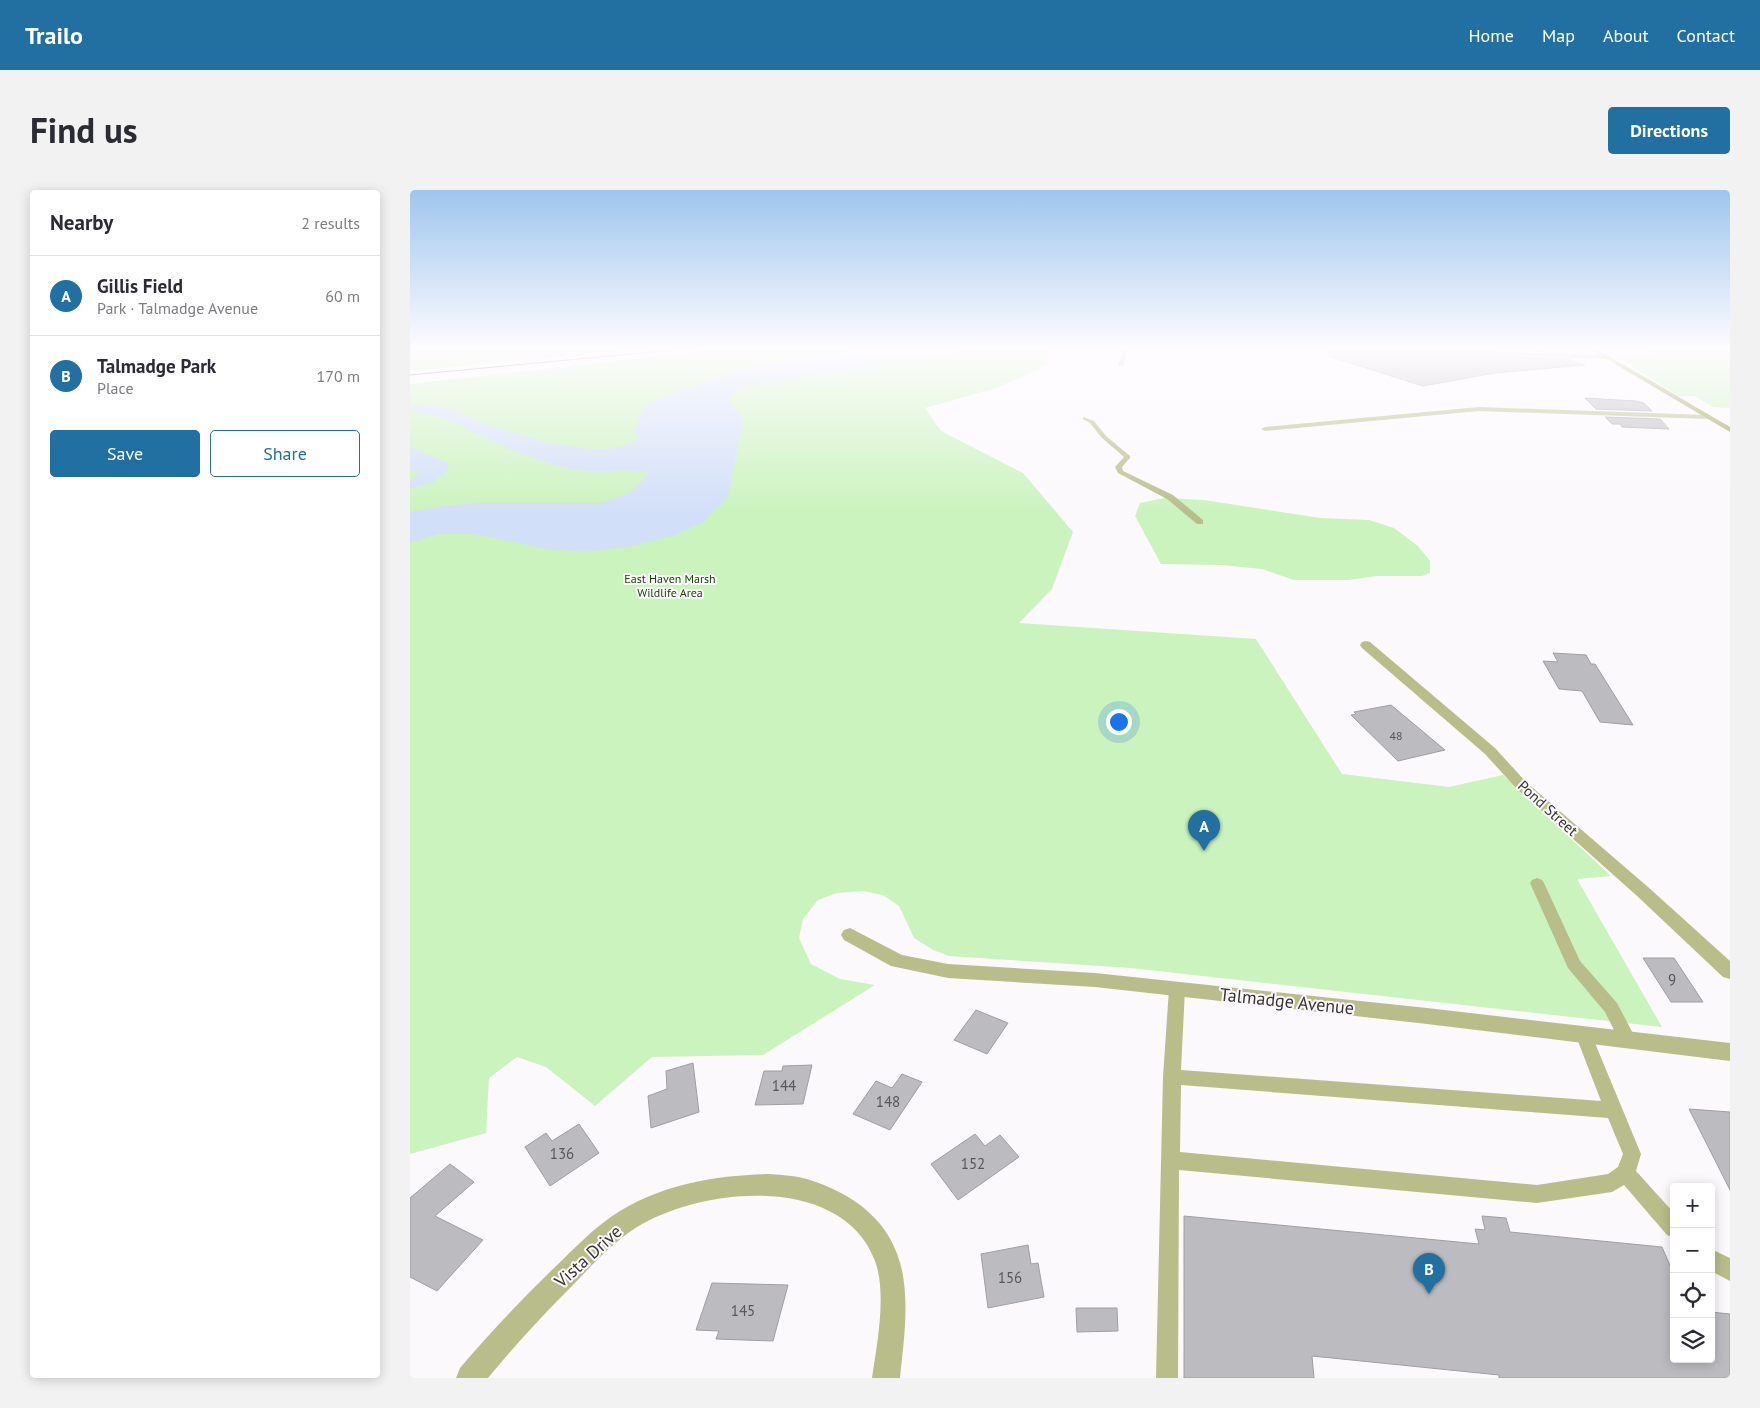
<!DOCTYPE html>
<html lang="en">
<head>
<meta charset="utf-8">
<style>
  :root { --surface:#fff; --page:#f2f2f3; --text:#2b2b33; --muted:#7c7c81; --line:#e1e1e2; --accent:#226fa1 }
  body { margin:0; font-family:"PT Sans",sans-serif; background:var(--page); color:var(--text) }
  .controls { position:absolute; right:15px; bottom:15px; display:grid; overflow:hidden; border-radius:5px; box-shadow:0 2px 12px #0003 }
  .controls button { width:45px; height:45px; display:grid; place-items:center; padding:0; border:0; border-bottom:1px solid var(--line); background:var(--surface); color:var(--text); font:25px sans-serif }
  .you { position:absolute; left:708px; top:531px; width:18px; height:18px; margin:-12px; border:4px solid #fff; border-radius:50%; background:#1a73e8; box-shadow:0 0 0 8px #1a73e833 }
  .badge { display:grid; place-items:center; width:32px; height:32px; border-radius:50%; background:var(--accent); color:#fff; font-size:16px; font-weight:700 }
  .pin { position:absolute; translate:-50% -41px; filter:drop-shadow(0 1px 2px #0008) }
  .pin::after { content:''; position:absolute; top:26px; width:18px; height:15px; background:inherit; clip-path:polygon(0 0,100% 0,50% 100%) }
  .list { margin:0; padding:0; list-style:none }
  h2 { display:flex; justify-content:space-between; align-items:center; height:65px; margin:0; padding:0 20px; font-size:21px }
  h2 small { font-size:16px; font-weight:400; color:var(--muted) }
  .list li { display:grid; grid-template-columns:32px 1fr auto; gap:15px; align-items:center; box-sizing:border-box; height:80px; padding:0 20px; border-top:1px solid var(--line) }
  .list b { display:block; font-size:19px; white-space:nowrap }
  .list p { margin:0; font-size:16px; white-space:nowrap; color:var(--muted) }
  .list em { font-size:16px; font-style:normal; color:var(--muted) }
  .actions { display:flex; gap:10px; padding:15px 20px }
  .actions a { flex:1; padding:11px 0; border:1px solid var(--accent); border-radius:5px; text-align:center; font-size:18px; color:var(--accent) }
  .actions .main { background:var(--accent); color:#fff }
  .icon { flex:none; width:28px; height:28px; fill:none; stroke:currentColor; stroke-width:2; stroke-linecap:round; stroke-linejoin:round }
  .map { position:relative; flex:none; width:1320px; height:1188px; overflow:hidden; border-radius:5px }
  header { display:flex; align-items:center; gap:30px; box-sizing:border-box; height:70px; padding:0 25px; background:var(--accent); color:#fff }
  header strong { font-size:24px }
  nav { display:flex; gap:28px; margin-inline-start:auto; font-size:18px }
  .intro { display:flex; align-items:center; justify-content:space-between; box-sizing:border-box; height:120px; padding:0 30px }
  h1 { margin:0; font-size:35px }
  .button { padding:12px 22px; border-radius:5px; background:var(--accent); color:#fff; font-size:18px; font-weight:700 }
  main { display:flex; gap:30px; padding:0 30px }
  aside { flex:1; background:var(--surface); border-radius:5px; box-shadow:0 2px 12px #0003 }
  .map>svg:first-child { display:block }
  .green { fill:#caf3bd }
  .water { fill:#d1dff8 }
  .building { fill:#bcbbbf; stroke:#a09ea2 }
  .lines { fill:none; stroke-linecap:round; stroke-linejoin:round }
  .lane { fill:#b8bd8a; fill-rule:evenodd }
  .street { fill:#b8bd8a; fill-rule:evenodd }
  .secondary { fill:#999e4e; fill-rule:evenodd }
  .tram { stroke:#565456; stroke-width:1 }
  .labels { text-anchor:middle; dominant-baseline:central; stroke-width:4; stroke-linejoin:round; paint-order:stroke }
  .far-park-label { font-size:12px; fill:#1b4408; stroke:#fcf9fc }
  .number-label { font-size:12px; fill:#585659 }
  .street-label { font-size:15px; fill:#373537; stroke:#fcf9fc }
  .near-number-label { font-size:15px; fill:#585659 }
  .near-street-label { font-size:18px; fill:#373537; stroke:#fcf9fc }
</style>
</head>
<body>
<header>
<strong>Trailo</strong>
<nav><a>Home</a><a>Map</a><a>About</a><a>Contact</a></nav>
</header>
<div class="intro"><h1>Find us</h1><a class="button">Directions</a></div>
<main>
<aside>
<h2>Nearby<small>2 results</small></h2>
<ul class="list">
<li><span class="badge">A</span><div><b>Gillis Field</b><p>Park · Talmadge Avenue</p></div><em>60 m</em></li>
<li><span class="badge">B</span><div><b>Talmadge Park</b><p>Place</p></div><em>170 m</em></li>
</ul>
<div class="actions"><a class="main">Save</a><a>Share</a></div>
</aside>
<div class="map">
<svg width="1320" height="1188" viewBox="0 0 1320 1188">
  <rect width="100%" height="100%" fill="#fcf9fc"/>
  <path class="green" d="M0,158H245L0,181Z
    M319,158H637L638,175L586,198L515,218L531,241L613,283L663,342L642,399L609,433L846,449L932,584L1039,597L1093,585L1201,686L1167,689L1252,837L721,778L539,766L523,760L504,748L489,716L473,705L453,701L427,703L408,710L393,729L389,748L401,774L430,789L465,795L353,865L242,867L185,916L136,877L107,867L79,888L76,943L0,964V194Z
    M1257,158H1320V218L1303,217L1284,206H1268L1207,167L1247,166L1237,159H1258Z
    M754,308L794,310L910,328L959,330L984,338L1009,357L1020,371V383L1012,386H967L938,390H884L852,379L811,375L751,374L725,326L730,313Z"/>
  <path class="water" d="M456,158H573L359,191L329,199L319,209L333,230L318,307L292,333L262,346L222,356L179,361L143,360L64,344H28L0,353V322L34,316L69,313H191L220,303L239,283C220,278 201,282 182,281C162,281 140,274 122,267C106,262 90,255 76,248C52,237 27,222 0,222V215C14,215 28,215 42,220C54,224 64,231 77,235C112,246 197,274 228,249L223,238L232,233L226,228L238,214L287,194L336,178Z
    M0,257L38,273V280L23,292L0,299V292L8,283L0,279Z"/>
  <path class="building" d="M1064,158H1134V161Z
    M919,159L1157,169L1175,175L1085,183L1013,196L918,166Z
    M1175,208L1225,211L1234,213L1242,221L1186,219Z
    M1195,227L1250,229L1259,239L1212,237L1210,234H1202Z
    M1143,463L1176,465L1181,474H1185L1223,535L1190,532L1172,501L1149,499L1133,471L1148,472Z
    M981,515L1035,560L988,571L941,525L946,524L944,522Z
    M1233,768H1264L1293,812H1261Z
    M566,820L598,833L577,864L544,850Z
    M283,873L289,922L241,938L238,906L257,899L256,881Z
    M402,875L393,914L345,915L354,881H372L373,876Z
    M492,884L512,892L480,940L443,924L466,891L482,898Z
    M1279,919L1320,922V1000Z
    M169,934L189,963L140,996L115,957L136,943L142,951Z
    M565,944L575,956L590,945L609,967L548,1010L521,974Z
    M40,974L64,992L25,1026L73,1050L27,1101L0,1087V1008Z
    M774,1026L1069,1054L1065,1039L1075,1040L1072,1026L1096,1028L1100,1042L1252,1057L1264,1085V1169H1301V1122L1320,1124V1188H1089V1185L902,1166L904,1188H774Z
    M618,1055L621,1074L628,1073L634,1107L578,1118L571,1064Z
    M302,1093L378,1095L363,1151L306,1149L309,1141L286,1140Z
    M666,1118H707L708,1141L667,1142Z"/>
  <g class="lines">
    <path class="lane" d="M673,227L684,231L696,246L720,266V268L712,277L713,281L763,305L793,330V334H787L757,309L708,283L705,277L714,267L692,248L680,233L673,229Z
      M1127,688L1132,690L1134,693L1170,771L1207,813L1227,851L1224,856L1218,858L1212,856L1195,822L1158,778L1120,693L1122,690Z
      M767,793L773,795L775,799L771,880L1191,911L1166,846L1168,841L1174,839L1180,841L1231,964L1226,981L1264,1023V1048L1257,1045L1214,995L1202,1002L1127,1013L769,980L768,1188H746L753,887L759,799L761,795ZM771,895L1198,928L1213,964L1208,977L1198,984L1127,995L770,962Z
      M1301,1059L1320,1068V1091L1301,1081Z"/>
    <path class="street" d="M706,158H713L718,163L713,176L708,175L712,163Z
      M964,158L1197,165L1200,167L1197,169L967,160Z
      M1069,217L1298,225L1302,227L1298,229L1069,221L855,241L851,239L855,237Z
      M956,451L960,452L1085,558L1116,592L1238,697L1320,771V789L1313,787L1226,705L1106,598L1075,564L952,458L950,455L952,452Z
      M440,738L492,765L538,774L685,783L1017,818L1320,853V871L1017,834L685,797L538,788L481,776L434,750L431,745L434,740Z
      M360,984C372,985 386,986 397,989C449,1005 488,1037 494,1093C498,1125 493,1157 490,1188H462C467,1154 477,1104 465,1071C432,983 292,997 227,1037C202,1053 182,1075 162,1096C133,1125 104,1156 78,1188H46L50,1178C80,1143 111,1110 144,1078C165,1058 185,1036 210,1021C256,993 308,985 360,984Z"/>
    <path class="secondary" d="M1178,158H1185L1320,237V242Z"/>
    <path class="tram" d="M0,185L284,158"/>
  </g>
  <linearGradient id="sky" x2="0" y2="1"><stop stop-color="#9fc5ee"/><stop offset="0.49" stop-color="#fefcfe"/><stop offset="1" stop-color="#fefcfe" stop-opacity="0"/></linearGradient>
  <rect width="1320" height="324" fill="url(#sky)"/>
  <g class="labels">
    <g class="far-park-label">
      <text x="260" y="388">East Haven Marsh<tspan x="260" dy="14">Wildlife Area</tspan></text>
    </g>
    <g class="number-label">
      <text x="986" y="545">48</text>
    </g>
    <g class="street-label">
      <text transform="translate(1138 618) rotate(42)">Pond Street</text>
    </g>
    <g class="near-number-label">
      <text x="1262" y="789">9</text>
      <text x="374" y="895">144</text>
      <text x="478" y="911">148</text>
      <text x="152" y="963">136</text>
      <text x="563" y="973">152</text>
      <text x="600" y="1087">156</text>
      <text x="333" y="1120">145</text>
    </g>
    <g class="near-street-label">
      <text transform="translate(877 811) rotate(6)">Talmadge Avenue</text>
      <text transform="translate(178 1066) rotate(-42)">Vista Drive</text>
    </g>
  </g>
</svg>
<div class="controls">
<button>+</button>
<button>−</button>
<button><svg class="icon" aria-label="locate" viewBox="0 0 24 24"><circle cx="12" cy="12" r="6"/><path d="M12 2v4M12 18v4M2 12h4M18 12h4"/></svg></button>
<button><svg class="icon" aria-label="layers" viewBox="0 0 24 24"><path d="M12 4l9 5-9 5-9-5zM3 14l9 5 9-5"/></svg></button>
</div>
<div class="you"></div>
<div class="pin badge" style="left:794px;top:661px">A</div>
<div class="pin badge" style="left:1019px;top:1104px">B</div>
</div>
</main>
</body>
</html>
